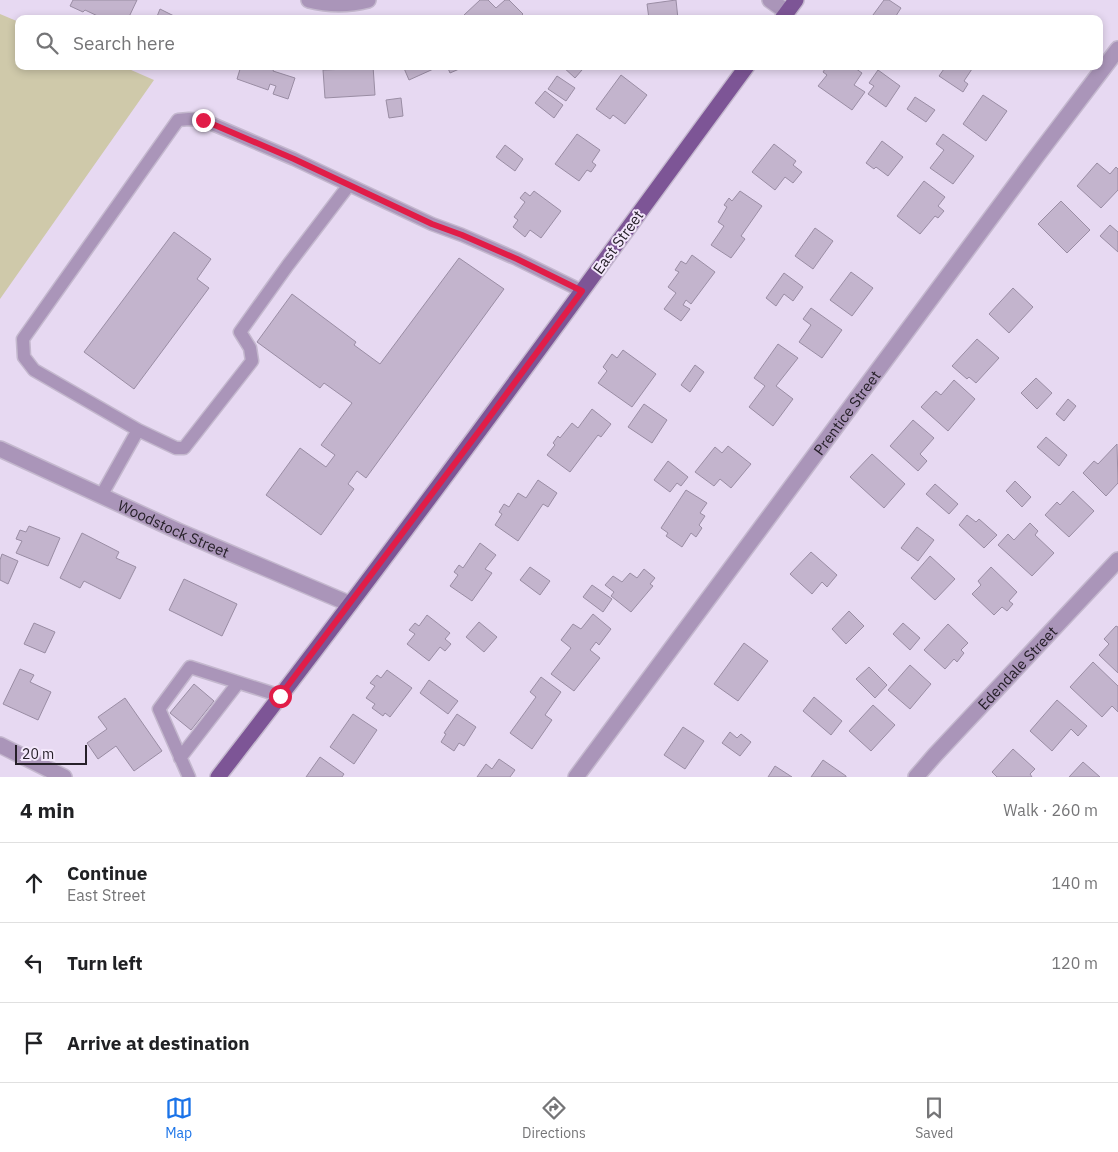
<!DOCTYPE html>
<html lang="en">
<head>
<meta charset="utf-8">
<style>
  :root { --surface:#fff; --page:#f2f2f2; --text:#202124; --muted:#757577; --line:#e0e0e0; --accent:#1a73e8 }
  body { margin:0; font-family:"IBM Plex Sans",sans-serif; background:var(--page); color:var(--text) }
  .scale { position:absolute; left:15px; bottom:12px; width:72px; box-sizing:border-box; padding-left:5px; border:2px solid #262029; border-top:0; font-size:14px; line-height:18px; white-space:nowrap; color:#262029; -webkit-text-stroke:4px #f3e7fb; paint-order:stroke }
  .stop { position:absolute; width:15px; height:15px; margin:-11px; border:4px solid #e11d48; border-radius:50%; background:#fff }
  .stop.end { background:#e11d48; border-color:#fff; box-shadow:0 1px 5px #0008 }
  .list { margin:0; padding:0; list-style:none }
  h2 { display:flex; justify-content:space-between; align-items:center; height:65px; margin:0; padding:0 20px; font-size:21px }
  h2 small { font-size:16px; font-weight:400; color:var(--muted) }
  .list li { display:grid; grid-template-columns:32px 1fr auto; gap:15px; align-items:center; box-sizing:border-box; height:80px; padding:0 20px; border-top:1px solid var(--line) }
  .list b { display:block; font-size:19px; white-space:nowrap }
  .list p { margin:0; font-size:16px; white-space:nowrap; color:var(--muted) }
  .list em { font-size:16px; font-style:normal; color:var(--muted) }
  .icon { flex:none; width:28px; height:28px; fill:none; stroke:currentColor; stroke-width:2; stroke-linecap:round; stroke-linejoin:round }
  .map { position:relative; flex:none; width:1118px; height:777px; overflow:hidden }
  .search { position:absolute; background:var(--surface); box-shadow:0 2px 8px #0003; left:15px; right:15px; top:15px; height:55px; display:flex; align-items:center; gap:12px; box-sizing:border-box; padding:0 18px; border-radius:10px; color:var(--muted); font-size:19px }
  .sheet { height:305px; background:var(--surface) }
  nav { display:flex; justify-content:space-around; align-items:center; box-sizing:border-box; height:70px; border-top:1px solid var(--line); background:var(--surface); font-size:14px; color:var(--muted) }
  nav a { display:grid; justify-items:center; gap:2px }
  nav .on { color:var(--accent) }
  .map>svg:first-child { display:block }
  .green { fill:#cfc9aa }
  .building { fill:#c3b4cd; stroke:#9a8da4 }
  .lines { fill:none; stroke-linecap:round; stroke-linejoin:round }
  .lane-casing { stroke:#c4b8ce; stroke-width:15 }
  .street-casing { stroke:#c4b8ce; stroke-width:18 }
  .primary-casing { stroke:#c4b8ce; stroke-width:18 }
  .lane { stroke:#aa95b9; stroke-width:12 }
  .street { stroke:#aa95b9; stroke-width:15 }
  .primary { stroke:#7d5596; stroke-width:15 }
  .route { stroke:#e11d48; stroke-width:6 }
  .labels { text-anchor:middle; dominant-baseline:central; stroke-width:4; stroke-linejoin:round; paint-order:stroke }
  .street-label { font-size:15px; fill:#262029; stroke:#f3e7fb }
</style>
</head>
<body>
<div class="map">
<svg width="1118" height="777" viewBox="0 0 1118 777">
  <rect width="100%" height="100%" fill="#e7d9f2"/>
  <path class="green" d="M0,14L19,22V66H122L154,80L0,299Z"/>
  <path class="building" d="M73,0H137L128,19H104L85,10L83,12L70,6Z
    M480,0H488L496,8L505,0H509L523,14L518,19H508L505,15L501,19H467L464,15Z
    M676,0L678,19H649L647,4Z
    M884,0H889L901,8L894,19H870Z
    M160,9L180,19H156Z
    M241,66H275L273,71L295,78L288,99L273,94L276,86L270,84L268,90L237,79Z
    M348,66H373L375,95L325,98L323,70L348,69Z
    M403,66H440L409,80Z
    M447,66H466L450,73Z
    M562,66H578L582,70L575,78Z
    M827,66H830L833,68L834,66H852L862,73L854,85L865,92L852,110L818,86L827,75L823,72Z
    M946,66H968L972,69L964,81L968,84L963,92L939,76Z
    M878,70L900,86L886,107L868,94L874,86L869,83Z
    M621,75L647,95L625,124L613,115L610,119L596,109Z
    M557,76L575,88L566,101L548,89Z
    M545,91L563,105L554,118L535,103Z
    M983,95L1007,111L986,141L963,124Z
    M915,97L935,110L926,122L907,109Z
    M401,98L403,116L389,118L386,100Z
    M577,134L600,150L592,162L596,165L591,172L587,170L579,181L555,164Z
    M943,134L974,156L953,184L930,168L944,150L936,144Z
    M882,141L903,157L888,176L876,167L874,169L866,163Z
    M774,144L796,161L793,165L802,172L793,183L785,177L775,190L752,172Z
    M505,145L523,159L515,171L496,157Z
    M1097,163L1110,174L1116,167L1118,169V190L1101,208L1077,186Z
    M924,181L945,197L938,206L944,211L938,218L935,216L920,234L897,216Z
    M534,191L561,211L541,238L530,230L525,237L513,227L518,220L514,217L525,202L520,198L525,192L530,196Z
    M740,191L762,206L741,236L745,239L731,258L711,245L724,226L718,222L727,207L724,205L729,198L732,201Z
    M1061,201L1090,230L1067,253L1038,224Z
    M1110,225L1118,232V252L1100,236Z
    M815,228L833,241L813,269L795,256Z
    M174,232L211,259L197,279L209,288L134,389L84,352Z
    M692,255L715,272L691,304L686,300L683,305L690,309L681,321L664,309L676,293L668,287L679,272L675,270L681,261L686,264Z
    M459,258L504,289L366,478L357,471L348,484L354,489L321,535L266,495L300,448L326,467L335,455L321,445L352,403L324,383L320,388L257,342L292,294L356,342L354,345L380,364Z
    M851,272L873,288L852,316L830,300Z
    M784,273L803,287L793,301L784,294L776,306L766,298Z
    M1013,288L1033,307L1009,333L989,314Z
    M811,308L842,330L822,358L799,342L811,325L803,319Z
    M977,339L999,358L976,383L969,377L967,379L952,366Z
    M778,344L798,358L776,386L793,399L773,426L749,407L765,386L754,378Z
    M623,350L656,374L632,407L598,383L607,371L603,367L612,354L617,358Z
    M695,365L704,372L690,392L681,385Z
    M1036,378L1052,393L1037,409L1021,393Z
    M954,380L975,399L948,431L921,407L936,391L941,395Z
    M1068,399L1076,406L1064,421L1056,414Z
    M644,404L667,420L652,443L628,427Z
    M592,409L611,424L601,437L598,435L570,472L547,455L555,445L553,443L558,436L560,438L572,423L578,428Z
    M913,420L934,438L920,454L927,461L918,471L890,446Z
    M1046,437L1067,455L1059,466L1037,447Z
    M1117,444L1118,483L1106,496L1083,473L1094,461L1098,464Z
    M728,446L751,464L731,488L720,479L714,486L695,472L715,447L722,453Z
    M872,454L905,484L884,508L850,477Z
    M668,461L688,477L681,486L677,483L670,492L654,480Z
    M538,480L557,493L548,507L543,504L518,541L495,525L502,514L499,512L504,504L509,507L518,493L526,498Z
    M1015,481L1031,497L1022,507L1006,491Z
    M935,484L958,504L949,514L926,494Z
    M686,490L707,503L700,513L705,516L699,525L702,528L696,537L691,533L682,547L666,536L668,533L661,528Z
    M1073,491L1094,511L1069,537L1045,515L1057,502L1060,505Z
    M967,515L976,522L979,519L997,535L984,548L959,525Z
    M1030,523L1038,531L1035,535L1054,553L1032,576L998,545L1008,534L1014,540Z
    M29,526L60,538L48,566L16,553L22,541L16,539L20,530L26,532Z
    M917,527L934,540L918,561L901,548Z
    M82,533L119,552L116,558L136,567L120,599L84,581L80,588L60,578Z
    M480,543L496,555L485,569L492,573L472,601L450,586L458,575L454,572L459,565L463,568Z
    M811,552L837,575L827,587L822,582L812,594L790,574Z
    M2,554L18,561L8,584L0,580V560Z
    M930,556L955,579L935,600L911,578Z
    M530,567L550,581L540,595L520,580Z
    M991,567L1017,592L1009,601L1013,604L1007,611L1002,607L994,615L972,594L981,585L978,581Z
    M644,569L655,578L650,584L653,586L631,612L611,596L614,592L605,585L613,576L622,582L630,573L637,578Z
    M184,579L237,604L222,636L169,610Z
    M592,585L612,599L603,612L583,597Z
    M849,611L864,626L846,644L832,629Z
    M593,614L611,629L599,645L596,642L590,650L600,658L574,691L551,674L571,648L561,640L573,624L581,629Z
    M427,615L450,633L445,639L451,644L445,651L440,647L429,661L407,644L415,634L409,630L415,623L419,626Z
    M479,622L497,637L484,652L466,637Z
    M34,623L55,632L45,653L24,644Z
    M903,623L920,638L910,650L893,634Z
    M948,624L968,643L961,650L964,653L957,662L954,659L945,669L924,650Z
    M1116,626L1118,627V673L1099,655L1109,644L1104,639Z
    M744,643L768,661L738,701L714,684Z
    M1093,662L1118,686V712L1112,706L1102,717L1070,687Z
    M910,665L931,684L910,709L888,690Z
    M869,667L887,685L875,698L856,679Z
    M20,669L34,675L30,682L51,692L38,720L3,704Z
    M387,670L412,688L390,717L385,713L383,716L372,708L375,704L366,698L375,686L370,683L377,675L381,678Z
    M541,677L561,692L545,715L552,720L532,749L510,733L536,697L530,692Z
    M429,680L458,701L448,714L420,693Z
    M194,684L214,701L191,730L170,713Z
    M814,697L842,721L831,735L803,711Z
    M125,698L162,751L134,771L116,746L98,759L87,743L107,729L98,717Z
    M1057,700L1087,726L1078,736L1071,729L1052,751L1030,731Z
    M873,705L895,725L871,751L849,731Z
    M353,714L377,730L354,764L330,747Z
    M457,714L476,727L464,746L459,743L454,751L441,742L446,734L444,733Z
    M683,727L704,741L685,769L664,755Z
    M730,732L737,738L741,734L751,742L740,756L722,743Z
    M1013,749L1035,769L1030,774L1032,777H997L992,772Z
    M320,757L344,774L342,777H306Z
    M499,759L515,770L510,777H477L486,764L492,769Z
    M823,760L846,776V777H811Z
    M1083,762L1100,777H1069Z
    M775,766L792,777H768Z"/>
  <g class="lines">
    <g class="lane-casing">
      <path id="lane" d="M138,430L34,370L24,357L23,339L178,120L189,119L203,120L294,159L432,224L462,235L517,259L582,291
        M101,496L138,430L176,448H184L252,361L250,348L240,332L288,265L349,185
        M180,758L238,683
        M189,777L159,709L190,667L281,696"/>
    </g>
    <g class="street-casing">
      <g id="street">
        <path d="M309,0C329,5 349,5 368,0"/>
        <path d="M770,0L787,12"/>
        <path id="s1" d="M0,449L178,531L350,604"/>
        <path d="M0,745L64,777"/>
        <path id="s2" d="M576,777L1036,157L1118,49"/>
        <path id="s3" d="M916,777L935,755L1118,560"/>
      </g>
    </g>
    <g class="primary-casing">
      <path id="primary" d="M782,19L796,0
        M218,777C399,544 572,304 747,66"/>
    </g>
    <use href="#lane" class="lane"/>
    <use href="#street" class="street"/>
    <use href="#primary" class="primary"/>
  </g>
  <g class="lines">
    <path class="route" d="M203,120L294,159L432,224L462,235L517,259L582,291L483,426L280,696"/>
  </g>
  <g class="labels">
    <g class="street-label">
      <text transform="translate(618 242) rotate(-54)">East Street</text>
      <text stroke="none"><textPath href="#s2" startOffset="454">Prentice Street</textPath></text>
      <text stroke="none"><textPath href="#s1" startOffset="191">Woodstock Street</textPath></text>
      <text stroke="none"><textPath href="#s3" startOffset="149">Edendale Street</textPath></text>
    </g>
  </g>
</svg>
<div class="scale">20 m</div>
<div class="stop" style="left:280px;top:696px"></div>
<div class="stop end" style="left:203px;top:120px"></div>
<div class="search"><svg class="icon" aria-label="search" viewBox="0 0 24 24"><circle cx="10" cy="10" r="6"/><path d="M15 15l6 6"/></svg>Search here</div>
</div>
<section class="sheet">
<h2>4 min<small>Walk · 260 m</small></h2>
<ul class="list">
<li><svg class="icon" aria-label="ahead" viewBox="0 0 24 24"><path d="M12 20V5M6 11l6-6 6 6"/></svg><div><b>Continue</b><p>East Street</p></div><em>140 m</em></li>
<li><svg class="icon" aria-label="left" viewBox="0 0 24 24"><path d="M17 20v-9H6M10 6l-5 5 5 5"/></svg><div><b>Turn left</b></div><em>120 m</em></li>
<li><svg class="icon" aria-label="arrive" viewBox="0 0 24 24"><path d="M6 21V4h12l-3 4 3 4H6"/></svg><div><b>Arrive at destination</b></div></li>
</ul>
</section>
<nav>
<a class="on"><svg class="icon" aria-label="map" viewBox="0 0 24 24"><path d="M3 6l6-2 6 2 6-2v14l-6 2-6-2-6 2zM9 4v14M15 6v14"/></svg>Map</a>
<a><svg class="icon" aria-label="directions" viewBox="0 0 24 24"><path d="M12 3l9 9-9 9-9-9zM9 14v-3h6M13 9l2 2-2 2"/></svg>Directions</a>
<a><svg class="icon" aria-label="saved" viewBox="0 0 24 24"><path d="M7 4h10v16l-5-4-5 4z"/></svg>Saved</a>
</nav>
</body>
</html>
